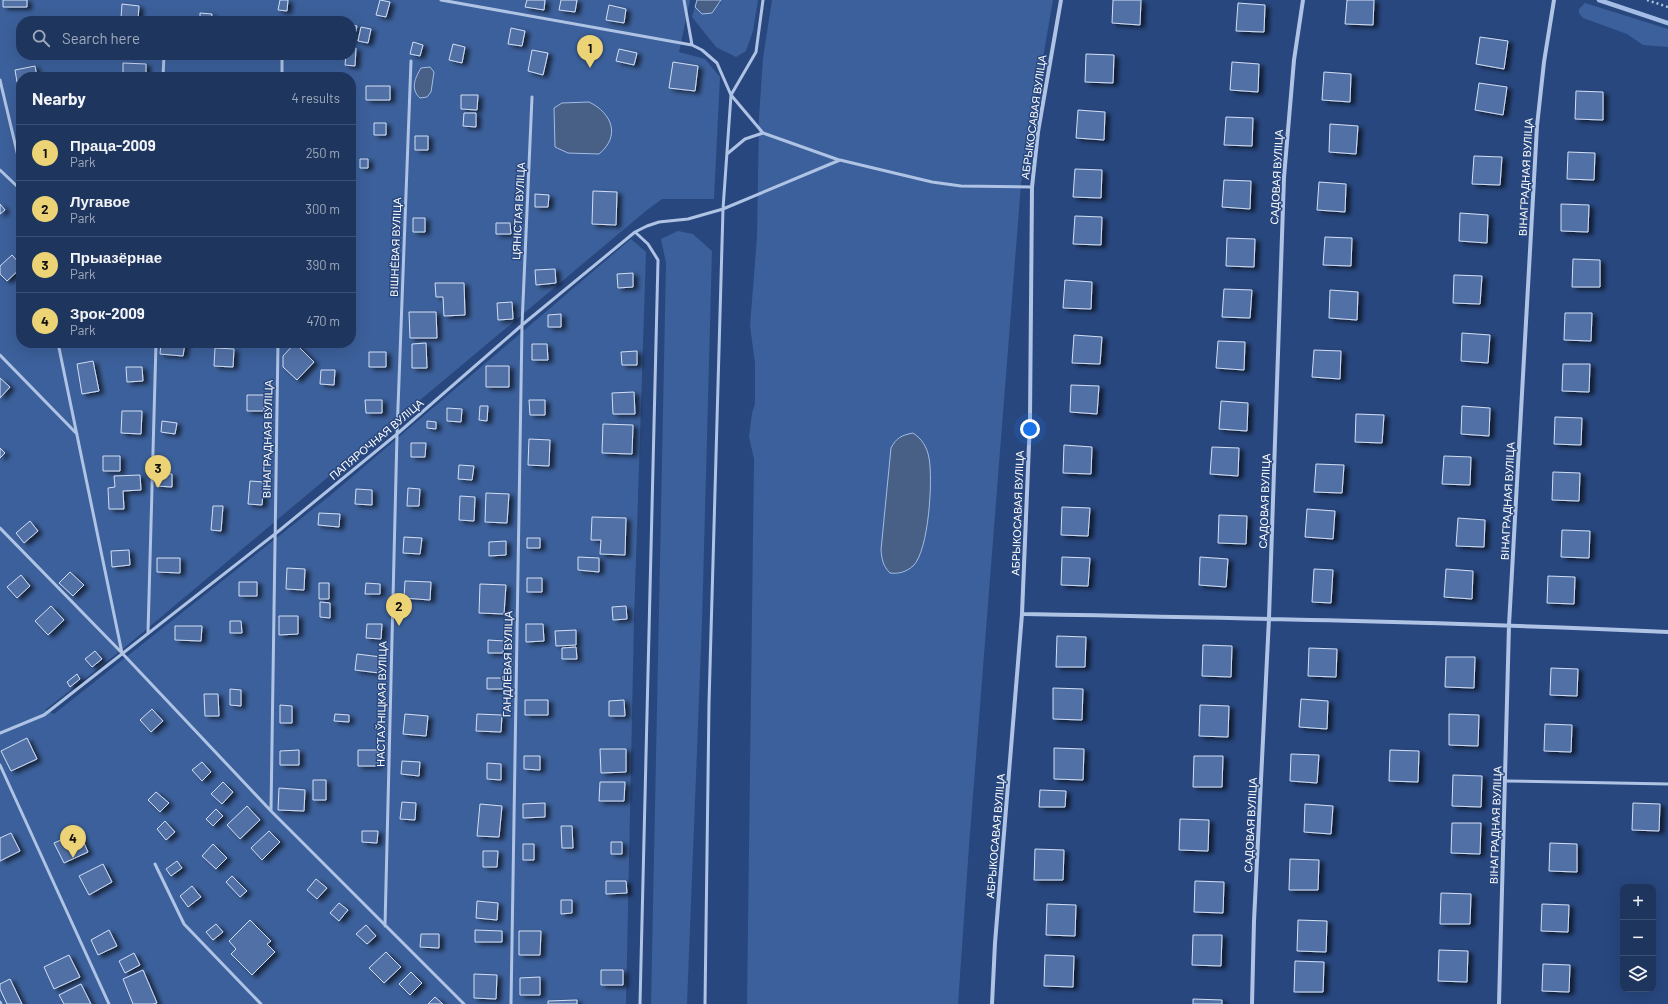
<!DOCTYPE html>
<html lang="en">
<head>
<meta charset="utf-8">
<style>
  :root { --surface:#1e355e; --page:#263d64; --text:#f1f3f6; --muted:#a1abbc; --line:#3c5073; --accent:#ecd375 }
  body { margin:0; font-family:Barlow,sans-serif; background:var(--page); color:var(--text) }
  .controls { position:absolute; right:12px; bottom:12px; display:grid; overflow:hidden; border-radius:8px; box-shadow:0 4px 16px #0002 }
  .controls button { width:36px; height:36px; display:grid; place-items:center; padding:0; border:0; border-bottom:1px solid var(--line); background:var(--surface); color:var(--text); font:20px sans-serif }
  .you { position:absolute; left:1030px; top:429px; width:14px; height:14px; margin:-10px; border:3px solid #fff; border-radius:50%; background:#1a73e8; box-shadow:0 0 0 6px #1a73e833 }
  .badge { display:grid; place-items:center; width:26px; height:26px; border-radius:50%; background:var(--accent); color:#111; font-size:13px; font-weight:700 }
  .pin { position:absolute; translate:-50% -33px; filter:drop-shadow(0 1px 2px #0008) }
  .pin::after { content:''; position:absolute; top:21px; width:14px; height:12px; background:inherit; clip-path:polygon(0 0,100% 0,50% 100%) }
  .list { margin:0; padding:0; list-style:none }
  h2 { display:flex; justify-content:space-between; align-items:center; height:52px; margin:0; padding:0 16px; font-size:17px }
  h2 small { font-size:13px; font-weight:400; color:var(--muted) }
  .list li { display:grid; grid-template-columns:26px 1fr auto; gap:12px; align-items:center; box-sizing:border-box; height:56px; padding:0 16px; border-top:1px solid var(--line) }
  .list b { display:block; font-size:15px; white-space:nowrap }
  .list p { margin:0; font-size:13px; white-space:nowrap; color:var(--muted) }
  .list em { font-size:13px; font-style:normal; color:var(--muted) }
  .icon { flex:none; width:22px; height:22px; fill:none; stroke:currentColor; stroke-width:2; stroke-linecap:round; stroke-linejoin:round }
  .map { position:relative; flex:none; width:1668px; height:1004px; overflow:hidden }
  .search { position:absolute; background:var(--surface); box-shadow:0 4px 16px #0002; left:16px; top:16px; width:340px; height:44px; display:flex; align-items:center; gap:10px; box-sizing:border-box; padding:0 14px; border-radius:16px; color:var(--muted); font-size:15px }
  .panel { position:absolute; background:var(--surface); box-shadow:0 4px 16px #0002; left:16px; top:72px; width:340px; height:276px; border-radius:16px }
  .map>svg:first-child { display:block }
  .green { fill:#3c609b; fill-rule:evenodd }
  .water { fill:#485f86; stroke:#a3bde5 }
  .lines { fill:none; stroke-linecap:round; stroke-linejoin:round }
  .stream { stroke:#a3bde5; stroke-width:4.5 }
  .building { fill:#5170a6; stroke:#d1def4; filter:url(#shadow) }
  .path { stroke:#afc3e5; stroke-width:2.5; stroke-dasharray:2 3; stroke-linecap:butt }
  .service { stroke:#afc3e5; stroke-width:3 }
  .minor { stroke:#afc3e5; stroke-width:4 }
  .labels { text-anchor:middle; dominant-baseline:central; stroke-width:3; stroke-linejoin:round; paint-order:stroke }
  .street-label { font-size:11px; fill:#fff; stroke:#28477e }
</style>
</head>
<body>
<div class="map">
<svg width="1668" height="1004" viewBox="0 0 1668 1004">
  <defs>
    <filter id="shadow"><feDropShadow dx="4.5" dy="2.5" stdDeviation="2" flood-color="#0009"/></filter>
  </defs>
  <rect width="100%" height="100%" fill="#28477e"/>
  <path class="green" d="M0,0H690L679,52L705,59L720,77L714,199H662L647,210L124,648L45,710L54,714L332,494L631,239L646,252L634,620L626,1004H0ZM21,21H351V55H21ZM21,77H351V343H21Z
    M721,0H758L753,31L746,51L736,57L716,47L692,17L695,7L702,14L721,3Z
    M772,0H1053L1021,184L969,846L958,1004H747L754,459L749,437L752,413L755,404V363L750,326L757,237L759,117L763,58Z
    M1585,3L1668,29V47L1643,45L1627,34L1583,18L1579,13V9Z
    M678,231L693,234L712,251L702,623L687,1004H651L666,263L661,239Z"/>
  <path class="water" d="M697,0H721L712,13L702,14L695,7Z
    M430,67L434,72L431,92L427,97L420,98C410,89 415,78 421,68Z
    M589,102C612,113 621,136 599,154L568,153L555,147L554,108L562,103Z
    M913,433C922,439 927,447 929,458C933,479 929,551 913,566C906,572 899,574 890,573C883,566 882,560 881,550L891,448C896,438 902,435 913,433Z"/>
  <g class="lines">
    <path class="stream" d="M1599,0L1668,23"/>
  </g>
  <path class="building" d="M3,0H27V7H3Z
    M280,0H288L287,11L278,10Z
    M380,0L390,2L386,17L376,15Z
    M527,0H545L544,10L525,7Z
    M561,0H577L575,12L559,10Z
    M1113,0H1141L1140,25L1112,23Z
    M1347,0H1374L1373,25L1345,24Z
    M1238,3L1265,5L1264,32L1236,31Z
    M122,4L139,6L138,20L121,18Z
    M609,5L626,9L624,23L606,20Z
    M200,13L212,14L211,21H200Z
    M351,25L357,26L353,42H351Z
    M361,27L371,29L368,43L358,41Z
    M511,28L525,31L522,46L508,44Z
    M1480,37L1508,41L1504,69L1476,64Z
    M413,42L423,45L420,56L410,54Z
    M453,44L465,47L462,63L449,60Z
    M351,48H356L355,66L345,65L346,55H351Z
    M619,49L637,53L634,65L616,61Z
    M532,50L548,53L543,75L528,71Z
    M1086,54L1114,55L1113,83L1085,82Z
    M673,62L698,66L695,91L669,88Z
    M1232,62L1259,64L1258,92L1230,90Z
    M123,63L146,64V77H123Z
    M35,66L37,77H21V81L17,82L15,70Z
    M1324,72L1351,74L1350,102L1322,100Z
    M1479,83L1507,87L1503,115L1475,110Z
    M366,86H390V100H366Z
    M1576,91L1603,92V120L1575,119Z
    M461,95H478L477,110L461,109Z
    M1078,110L1105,112L1104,140L1076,138Z
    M464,113H476V127L463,126Z
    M1226,117L1253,118L1252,146L1224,145Z
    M374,123H386V135H374Z
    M1330,124L1358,126L1356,154L1329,152Z
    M415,136H428V150H415Z
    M1568,152L1595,153L1594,180L1567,179Z
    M1474,156L1502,157L1500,185L1472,184Z
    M360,159H368V168H360Z
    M1075,169L1102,170L1101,198L1073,197Z
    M1224,180L1251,181L1250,209L1222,207Z
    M1319,182L1346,184L1345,212L1317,210Z
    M593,191L617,192L616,225L592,224Z
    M535,194L549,195L548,207H535Z
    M0,204L5,210L0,214Z
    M1561,204L1589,205L1588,232L1561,231Z
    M1460,213L1488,215L1487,243L1459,241Z
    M1075,216L1102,217L1101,245L1073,244Z
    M413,218H425V232H413Z
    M496,223H510L511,234H496Z
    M1325,237L1352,238L1351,266L1323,265Z
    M1227,238L1255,239L1254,267L1226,266Z
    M12,255L21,265V268L7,281L0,274V266Z
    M1573,259L1600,260V287H1572Z
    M555,269L556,283L536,285L535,270Z
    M633,273V287L618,288L617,274Z
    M1454,275L1482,276L1480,304L1453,303Z
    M1065,280L1092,282L1091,309L1063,308Z
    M435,283H464L465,315L444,316L443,297H436Z
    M1224,289L1252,290L1250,318L1222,317Z
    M1330,290L1358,292L1357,320L1329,318Z
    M512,302L513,319L498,320L497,303Z
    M409,312H436L437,338H410Z
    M1565,313H1592L1591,341L1564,340Z
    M561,314V327H548V315Z
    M1462,333L1490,335L1488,363L1461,361Z
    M1074,335L1102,337L1100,364L1072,363Z
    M1218,341L1245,342L1244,370L1216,368Z
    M161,343H185L183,356L160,354Z
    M295,343L314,362L297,380L283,367V356Z
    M426,343L427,368H412V344Z
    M532,344H547L548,360H532Z
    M215,348L234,349L233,367L214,366Z
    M1314,350L1341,351L1340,379L1312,377Z
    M637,351V365H622L621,352Z
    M369,352H386V367H369Z
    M93,361L99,391L82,394L77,364Z
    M1563,364H1590L1589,392L1562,391Z
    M486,366H509V387H486Z
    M126,367H142L143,381L127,382Z
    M321,370H335L334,385L320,384Z
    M0,378L10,387L0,398Z
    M1071,385L1099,386L1097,414L1070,412Z
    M634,392L635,414H613L612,393Z
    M247,395H264V411H247Z
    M365,400H382V413H366Z
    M529,400H545V415H530Z
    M1221,401L1248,403L1247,431L1219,429Z
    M480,406H488L487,421L479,420Z
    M1462,406L1490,408L1489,436L1461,434Z
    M447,408L462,409L461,422L447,421Z
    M122,411H142L141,434L121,433Z
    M1356,414L1384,415L1382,443L1355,442Z
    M1555,417L1582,418L1581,445L1554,444Z
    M162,421L177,423L175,434L161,432Z
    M427,421L436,422V429L427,428Z
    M603,424L633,425L632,454L602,453Z
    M529,439L550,440L549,466L528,465Z
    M411,443H426L425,457H411Z
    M1064,445L1092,447L1091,474L1063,473Z
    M1212,447L1239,448L1238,476L1210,474Z
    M0,448L5,453L0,458Z
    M103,456H120V471H103Z
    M1444,456L1471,457L1470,485L1442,484Z
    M1316,464L1344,465L1342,493L1314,492Z
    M459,465L474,466L472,480L458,479Z
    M1553,472L1580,473L1579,501L1552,500Z
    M157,473L172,474V487L156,486Z
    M140,475L141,490L123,491L124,509H109L108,488L115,487L114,476Z
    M250,481L264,482L262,505L248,504Z
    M408,488L420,489L419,506H407Z
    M356,489L372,490V505L355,504Z
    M486,493L509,494L507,523L485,522Z
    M460,496L475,497L474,521L459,520Z
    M213,506H223L221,531L211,530Z
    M1062,507L1090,508L1088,536L1061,535Z
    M1307,509L1335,511L1333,539L1305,537Z
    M319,513L340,514L339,527L318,525Z
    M1219,515L1247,516L1246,544L1218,543Z
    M592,517L626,518L625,555L600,554L601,540H591Z
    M1458,518L1485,520L1484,547L1456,546Z
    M30,521L38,531L24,543L16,533Z
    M1562,530L1590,531L1589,558L1561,557Z
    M404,537L422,538L420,554L403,553Z
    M527,538H540V548H527Z
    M506,541V555L489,556V542Z
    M129,550L130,565L112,567L111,551Z
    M578,557L599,558V572L578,570Z
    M1062,557L1090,558L1088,586L1061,585Z
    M1200,557L1228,559L1226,587L1199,585Z
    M157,558H180V573L157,572Z
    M287,568L305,569L304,590L286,589Z
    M1314,569L1333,570L1331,603L1312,602Z
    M1446,569L1473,571L1472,599L1444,597Z
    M70,572L84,585L73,596L59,583Z
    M21,575L30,586L17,598L7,587Z
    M1548,576L1575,577L1574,604L1547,603Z
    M527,578H542V592H527Z
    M405,581L431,582L430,600L404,598Z
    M239,582H257V596H239Z
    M319,583H329V599H319Z
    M366,583L380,584V594H365Z
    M480,584L506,585L504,614L479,613Z
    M320,602L330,603V618L320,617Z
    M51,606L64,620L48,635L35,621Z
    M626,606L627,619L613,620L612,607Z
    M279,616H298V634L279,635Z
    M230,621H241L242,633H230Z
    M367,624H382L381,639L366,638Z
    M526,624H543L544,641L526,642Z
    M175,626H202L201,641L175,640Z
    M576,630V645L556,646L555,631Z
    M1057,636L1086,637L1085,667H1056Z
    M488,640L504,641L503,653H488Z
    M1203,645L1232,646L1231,677L1202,676Z
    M576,647L577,659H562V648Z
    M1309,648L1337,649L1336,677L1308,676Z
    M95,651L102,659L92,667L85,659Z
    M357,654L381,657L379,673L355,670Z
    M1446,657H1475L1474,688L1445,687Z
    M1551,668L1578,669L1577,696L1550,695Z
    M77,674L80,679L70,687L67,682Z
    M487,678H503V689H487Z
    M1053,688L1083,689L1082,720L1053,719Z
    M230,689L241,690V706L230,705Z
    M204,694H218L219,716H205Z
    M1301,699L1328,701L1327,729L1299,727Z
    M525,700H548V715H525Z
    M624,700L625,716H609V701Z
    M280,705L292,706V723H280Z
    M1200,705L1229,706L1228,737L1199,736Z
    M152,709L163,721L151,732L140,720Z
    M335,714L349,715V722L334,721Z
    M405,714L428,716L426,736L403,734Z
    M477,714L502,715L501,732L476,731Z
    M1449,714L1479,715L1478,746L1449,745Z
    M1545,724L1572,725L1571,752L1544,751Z
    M27,738L37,759L11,771L1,751Z
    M1054,748L1084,749L1083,780L1054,779Z
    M600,749H626V772L601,773Z
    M299,750V765H280V751Z
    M358,750H378V766H358Z
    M1390,750L1419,751L1418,782L1389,781Z
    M1291,754L1319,755L1317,783L1290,781Z
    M524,756H540V770L524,769Z
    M1194,756H1223L1222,787H1193Z
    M402,761L420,762L419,776L401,774Z
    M202,762L211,772L202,781L192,770Z
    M487,763L501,764V780L487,779Z
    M1453,775L1482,776L1481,807L1452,806Z
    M313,780H326V800H313Z
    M223,782L233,792L222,804L211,794Z
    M600,782H625L624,801H599Z
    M279,788L305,790L304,811L278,810Z
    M1040,790L1066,791L1065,807H1039Z
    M156,792L169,803L160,812L148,800Z
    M402,802L416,803L415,820L400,819Z
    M545,803V817L523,818V804Z
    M1633,803L1660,804L1659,831L1632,830Z
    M480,804L502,806L499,837L477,836Z
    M1305,804L1333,806L1331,834L1304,832Z
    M247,806L260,820L240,839L227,825Z
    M216,809L223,816L213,826L206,819Z
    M1180,819L1209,820L1208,851L1179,850Z
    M165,821L175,832L166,840L157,829Z
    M1452,823H1481L1480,854L1451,853Z
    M561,826H572L573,848H562Z
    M269,831L280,842L262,860L251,848Z
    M362,831H378L377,843L362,842Z
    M79,832L88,852L64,863L54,843Z
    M11,833L20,851L0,861V838Z
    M611,842H622V854H611Z
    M1550,843L1577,844V872L1549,871Z
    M213,844L227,858L216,869L202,856Z
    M523,844H534V860H523Z
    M1035,849L1064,850L1063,880H1034Z
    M483,851H498L497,867H483Z
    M1290,859L1319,860L1318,890H1289Z
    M177,861L182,868L171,876L166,869Z
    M103,864L112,882L89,895L79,876Z
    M232,876L247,891L240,897L226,882Z
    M316,879L327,888L317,899L307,890Z
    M606,881H626L627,893L606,894Z
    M1195,881L1224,882L1223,913L1194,912Z
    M192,886L201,897L188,907L180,896Z
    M1441,893L1471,894L1470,924H1440Z
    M561,900H572V913L561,914Z
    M477,901L498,903L497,920L476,918Z
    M339,903L348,910L339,921L330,913Z
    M1047,904L1076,905L1075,936L1046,935Z
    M1542,904L1569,905L1568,932L1541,931Z
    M250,920L271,941L267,944L275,952L252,975L231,954L236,949L229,941Z
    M1298,920L1327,921L1326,952L1297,951Z
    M216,924L223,932L213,940L206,932Z
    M366,925L376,936L367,944L356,934Z
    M109,930L117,946L98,955L91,940Z
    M475,930L502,931V942H475Z
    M519,931H541L540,955H519Z
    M421,934H439V948L420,947Z
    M1193,935H1222L1221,966L1192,965Z
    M1439,950L1468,951L1467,982L1438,981Z
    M386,952L401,967L384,983L369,968Z
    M134,953L140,965L125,973L119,961Z
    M69,955L80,977L54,989L44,967Z
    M1045,955L1074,956L1073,987L1044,986Z
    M1295,961L1324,962L1323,992H1294Z
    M1543,964L1570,965L1569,992L1542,991Z
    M143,970L157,1003L153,1004H133L123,979Z
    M601,970H623V985H601Z
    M411,972L422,983L410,995L399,984Z
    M474,974L497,975L496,999L474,998Z
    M540,977V995H520V978Z
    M10,979L22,1004H7L0,989V984Z
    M81,984L91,1004H64L59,995Z
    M435,997L443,1004H428Z
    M1193,999L1222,1000V1004H1193Z
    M577,1000V1004H548V1001Z"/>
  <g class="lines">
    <path class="path" d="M1647,0L1668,7"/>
    <path class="service" d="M441,0L692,45L702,50L717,63L731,95L723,209L709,703L705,1004
      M684,0L692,45
      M763,0L756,52L731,95L763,133L839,160
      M163,77L164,55
      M282,77V55
      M0,80L21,169
      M727,154L745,139L763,133
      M0,170L21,190
      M635,232L648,244L658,260L640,1004
      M58,343L122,653
      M0,355L77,434
      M0,528L122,653L271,811L464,1004
      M148,633L156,343
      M0,733L44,715L275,534L397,434L522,325L635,232L647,226L659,222L688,219L723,209L840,160L932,182L961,186L1032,187
      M0,765L109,1004
      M1506,781L1668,784
      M271,811L278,343
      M155,864L184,924L261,1004
      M385,926L397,434L411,61
      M0,1002L1,1004
      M511,1004L522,325L532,97"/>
    <path class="minor" d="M1022,614C1237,618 1453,622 1668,632
      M992,1004L995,943L1022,614L1030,420L1032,187L1038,132L1061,0
      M1252,1004L1254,921L1269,618L1284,177L1294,60L1303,0
      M1499,1004L1509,625L1537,126L1544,62L1554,0"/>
  </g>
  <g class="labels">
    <g class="street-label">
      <text transform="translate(1033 117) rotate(-82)">АБРЫКОСАВАЯ ВУЛІЦА</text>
      <text transform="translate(1276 177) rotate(-87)">САДОВАЯ ВУЛІЦА</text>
      <text transform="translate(1525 177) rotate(-87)">ВІНАГРАДНАЯ ВУЛІЦА</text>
      <text transform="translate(518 211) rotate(-87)">ЦЯНІСТАЯ ВУЛІЦА</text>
      <text transform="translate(395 247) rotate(-88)">ВІШНЁВАЯ ВУЛІЦА</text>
      <text transform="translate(267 439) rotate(-89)">ВІНАГРАДНАЯ ВУЛІЦА</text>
      <text transform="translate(376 439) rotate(-40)">ПАПЯРОЧНАЯ ВУЛІЦА</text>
      <text transform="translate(1264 501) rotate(-88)">САДОВАЯ ВУЛІЦА</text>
      <text transform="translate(1507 501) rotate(-87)">ВІНАГРАДНАЯ ВУЛІЦА</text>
      <text transform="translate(1017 513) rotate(-88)">АБРЫКОСАВАЯ ВУЛІЦА</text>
      <text transform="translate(507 664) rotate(-89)">ГАНДЛЁВАЯ ВУЛІЦА</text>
      <text transform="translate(381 704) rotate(-89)">НАСТАЎНІЦКАЯ ВУЛІЦА</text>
      <text transform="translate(1250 825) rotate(-87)">САДОВАЯ ВУЛІЦА</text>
      <text transform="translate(1495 825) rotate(-88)">ВІНАГРАДНАЯ ВУЛІЦА</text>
      <text transform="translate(995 836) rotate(-85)">АБРЫКОСАВАЯ ВУЛІЦА</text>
    </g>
  </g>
</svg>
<div class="controls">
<button>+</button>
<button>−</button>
<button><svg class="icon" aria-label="layers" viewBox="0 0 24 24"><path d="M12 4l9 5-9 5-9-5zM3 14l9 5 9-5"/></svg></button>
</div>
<div class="you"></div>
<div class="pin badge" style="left:590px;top:68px">1</div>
<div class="pin badge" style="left:399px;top:626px">2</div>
<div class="pin badge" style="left:158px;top:488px">3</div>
<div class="pin badge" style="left:73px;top:858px">4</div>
<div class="search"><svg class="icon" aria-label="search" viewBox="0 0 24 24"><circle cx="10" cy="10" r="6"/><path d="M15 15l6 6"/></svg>Search here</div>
<section class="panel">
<h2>Nearby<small>4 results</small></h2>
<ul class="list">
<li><span class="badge">1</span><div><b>Праца-2009</b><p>Park</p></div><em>250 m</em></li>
<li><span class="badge">2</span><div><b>Лугавое</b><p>Park</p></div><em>300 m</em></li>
<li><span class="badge">3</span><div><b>Прыазёрнае</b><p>Park</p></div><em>390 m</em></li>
<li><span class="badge">4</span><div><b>Зрок-2009</b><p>Park</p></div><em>470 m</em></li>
</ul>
</section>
</div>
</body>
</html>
